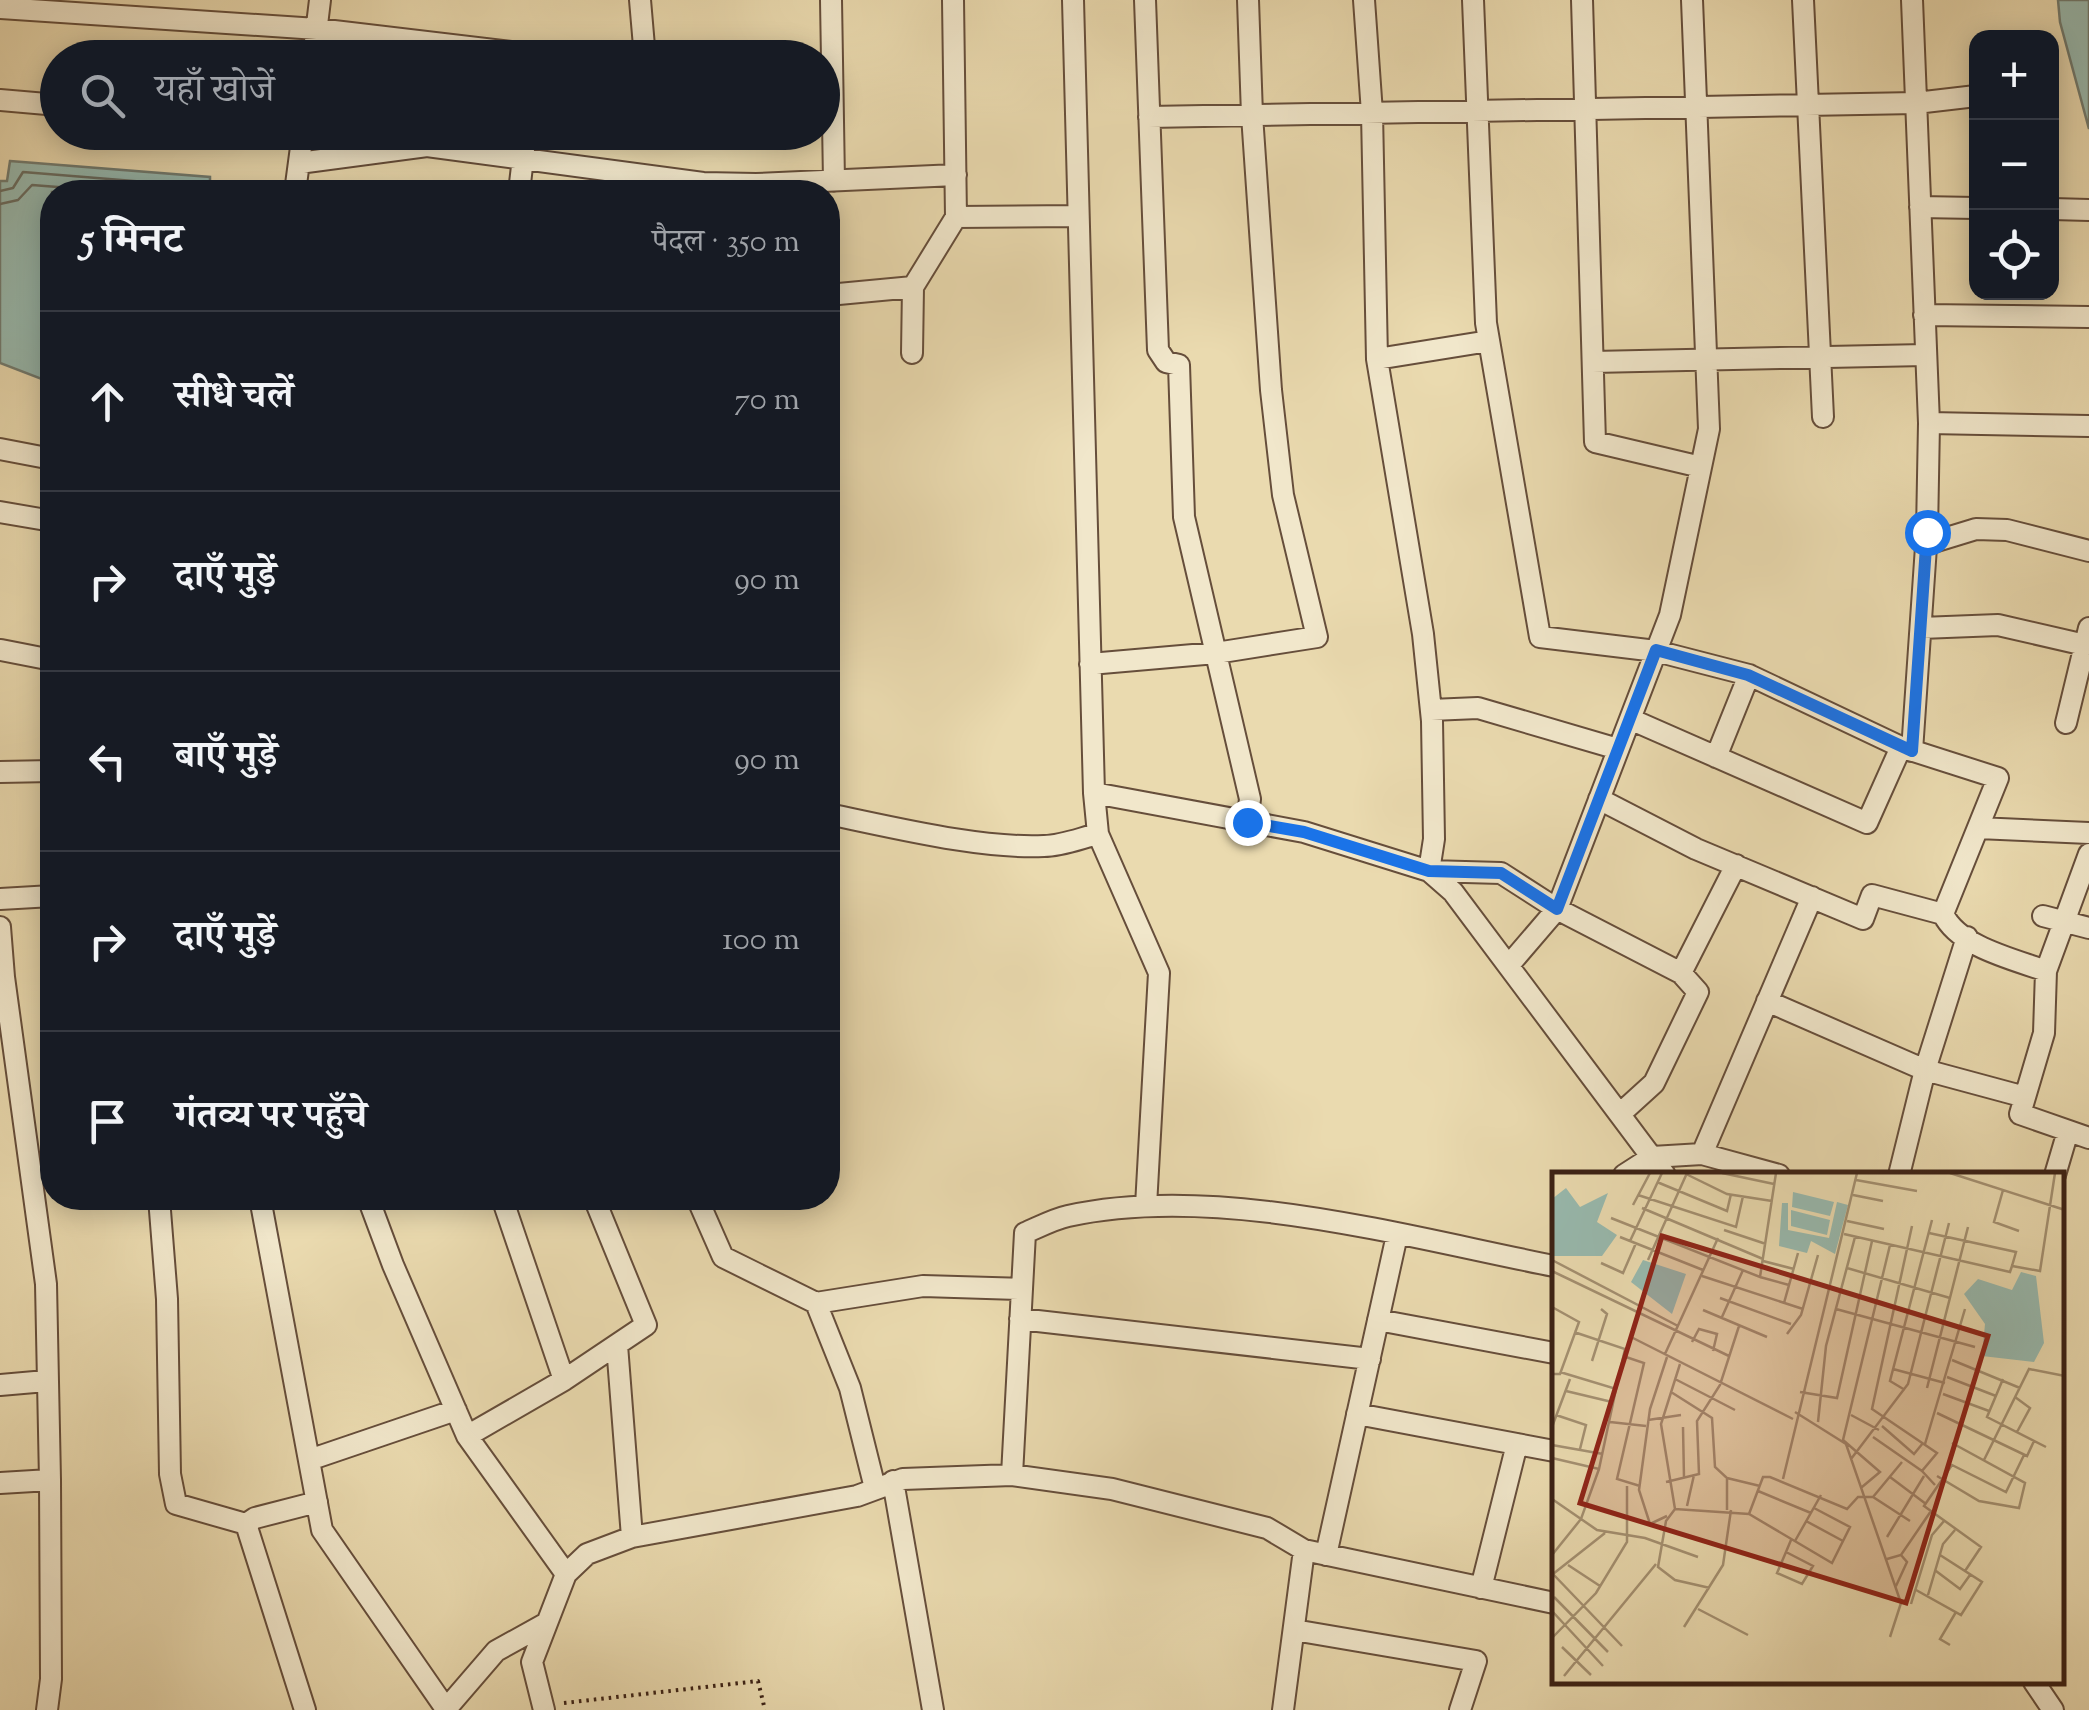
<!DOCTYPE html>
<html lang="hi">
<head>
<meta charset="utf-8">
<style>
  :root { --surface:#171b24; --page:#20242c; --text:#f1f3f6; --muted:#9ea1a6; --line:#363941 }
  body { margin:0; font-family:"Sorts Mill Goudy","Noto Serif Devanagari",serif; background:var(--page); color:var(--text) }
  .controls { position:absolute; right:30px; top:30px; display:grid; overflow:hidden; border-radius:20px; box-shadow:0 5px 25px #0003 }
  .controls button { width:90px; height:90px; display:grid; place-items:center; padding:0; border:0; border-bottom:2px solid var(--line); background:var(--surface); color:var(--text); font:50px sans-serif }
  .stop { position:absolute; width:30px; height:30px; margin:-22px; border:8px solid #1a73e8; border-radius:50%; background:#fff }
  .stop.end { background:#1a73e8; border-color:#fff; box-shadow:0 2px 10px #0008 }
  .list { margin:0; padding:0; list-style:none }
  h2 { display:flex; justify-content:space-between; align-items:center; height:130px; margin:0; padding:0 40px; font-size:42px }
  h2 small { font-size:32px; font-weight:400; color:var(--muted) }
  .list li { display:grid; grid-template-columns:65px 1fr auto; gap:30px; align-items:center; box-sizing:border-box; height:180px; padding:0 40px; border-top:2px solid var(--line) }
  .list b { display:block; font-size:38px; white-space:nowrap }
  .list em { font-size:32px; font-style:normal; color:var(--muted) }
  .icon { flex:none; width:55px; height:55px; fill:none; stroke:currentColor; stroke-width:2; stroke-linecap:round; stroke-linejoin:round }
  .map { position:relative; flex:none; width:2089px; height:1710px; overflow:hidden }
  .search { position:absolute; background:var(--surface); box-shadow:0 5px 25px #0003; left:40px; top:40px; width:800px; height:110px; display:flex; align-items:center; gap:25px; box-sizing:border-box; padding:0 35px; border-radius:55px; color:var(--muted); font-size:38px }
  .panel { position:absolute; background:var(--surface); box-shadow:0 5px 25px #0003; left:40px; top:180px; width:800px; height:1030px; border-radius:40px }
  .map>svg:first-child { display:block }
  .water { fill:#98baaf; stroke:#727c71; stroke-width:2.5 }
  .lines { fill:none; stroke-linecap:round; stroke-linejoin:round }
  .shore { stroke:#696d62; stroke-width:2.5 }
  .street-casing { stroke:#664e3b; stroke-width:24 }
  .path { stroke:#3a2014; stroke-width:4; stroke-dasharray:2.5 5; stroke-linecap:butt }
  .street { stroke:#f1e7cb; stroke-width:20 }
  .route { stroke:#1a73e8; stroke-width:12 }
  .inset-road { fill:none; stroke:#a49071; stroke-width:2.5 }
  .view { fill:#8f2418; fill-opacity:0.15; stroke:#8f2418; stroke-width:5 }
  .inset-edge { fill:none; stroke:#3a2014; stroke-width:5 }
</style>
</head>
<body>
<div class="map">
<svg width="2089" height="1710" viewBox="0 0 2089 1710">
  <rect width="100%" height="100%" fill="#eadaaf"/>
  <filter id="stains"><feTurbulence type="fractalNoise" baseFrequency=".002" numOctaves="4"/><feColorMatrix values="0 0 0 0 .2 0 0 0 0 .09 0 0 0 0 .02 0 0 0 .5 -.17"/></filter>
  <radialGradient id="worn" r=".72"><stop offset=".6" stop-color="#630" stop-opacity="0"/><stop offset="1" stop-color="#630" stop-opacity=".3"/></radialGradient>
  <path class="water" d="M2058,0H2089V129L2060,22Z
    M10,161L210,177V192H52V383L0,363V181H7Z"/>
  <g class="lines">
    <path class="shore" d="M0,191L13,188L23,172L195,186L200,192
      M0,204L18,200L32,185L122,192"/>
    <g class="street-casing">
      <path id="street" d="M640,0L645,58
        M831,0L834,181
        M1073,0L1094,793L1098,834L1159,973L1146,1206
        M1145,0L1158,350L1166,362L1179,365L1184,517L1250,799L1247,822
        M1364,0L1372,113L1377,359L1423,634L1432,721L1434,839L1429,871L1501,873L1557,909L1681,973L1698,992L1654,1083L1621,1113
        M1473,0L1486,323L1540,637L1656,651L1749,675L1901,747L1998,778L1943,914C1959,947 2013,959 2046,971
        M1582,0L1595,442L1701,467
        M1803,0L1823,417
        M0,8L317,29L561,58
        M313,58L320,0
        M0,100L58,105
        M1149,117L1916,103L1976,96
        M299,163L427,146L703,183L756,184L956,175
        M295,192L303,132
        M519,192L526,132
        M1920,207L1976,208
        M2052,209L2089,210
        M956,217L1078,216
        M828,295L913,287
        M1924,315L2089,317
        M912,353L913,287L956,217L953,0
        M1377,359L1489,341
        M1593,362L1925,355
        M1929,423L2089,426
        M0,449L52,459
        M0,512L52,521
        M1927,544L1976,529L2007,530L2089,551
        M1921,628L1998,625L2085,645
        M1,650L52,660
        M1090,664L1216,653L1317,637L1283,495L1271,390L1252,115L1248,0
        M1431,710L1478,708L1618,749
        M1630,719L1867,823L1901,747
        M2066,723L2089,628
        M1912,751L1927,532L1929,423L1912,0
        M1716,757L1749,675
        M0,772L52,771
        M1094,793L1304,832L1429,871L1453,892L1665,1175
        M1599,799L1696,849L1863,919L1872,895L1943,914
        M828,814C892,827 980,849 1044,846C1062,846 1081,838 1098,834
        M1978,828L2089,833
        M2089,854L2046,971L2044,1033L2020,1114L2089,1138
        M0,899L52,896
        M2043,916L2089,928
        M0,927L4,977H0
        M1509,965L1557,909L1670,615L1709,429L1692,0
        M1681,973L1736,865
        M1767,1001L1925,1070L2025,1097
        M1702,1154L1812,897
        M1624,1175L1652,1157L1702,1154L1779,1175
        M1899,1175L1925,1070L1967,937
        M2055,1175L2068,1131
        M159,1198L167,1299L170,1474L176,1504L246,1524L255,1518L317,1502
        M260,1198L322,1530L446,1709L496,1651L543,1625
        M368,1198L393,1265L467,1436L566,1574
        M502,1198L564,1380
        M697,1198L723,1257L816,1303L850,1388L875,1488
        M816,1303L923,1286L1022,1289
        M1020,1319L1370,1359
        M1378,1320L1554,1353
        M617,1345L632,1537
        M0,1385L46,1381
        M1357,1414L1554,1451
        M467,1436L564,1380L646,1325L594,1198
        M309,1460L456,1410
        M1012,1475L1025,1233C1039,1227 1054,1219 1068,1216C1217,1183 1406,1237 1554,1266
        M893,1481L933,1710
        M0,1483L50,1480L46,1284L4,977
        M246,1524L305,1710
        M1326,1555L1397,1235
        M1481,1588L1517,1444
        M1294,1630L1476,1661L1460,1710
        M2034,1682L2053,1710
        M47,1710L51,1679L50,1480
        M544,1710L532,1662L566,1574L587,1554L632,1537L857,1496L903,1479L1012,1475L1112,1489L1267,1528L1304,1550L1554,1603
        M1283,1710L1304,1550"/>
    </g>
    <path class="path" d="M564,1703L758,1681L765,1710"/>
    <use href="#street" class="street"/>
  </g>
  <g class="lines">
    <path class="route" d="M1247,822L1304,832L1429,871L1501,873L1557,909L1656,650L1748,675L1912,751L1927,532"/>
  </g>
  <g transform="translate(1552 1172)">
    <rect width="512" height="512" fill="#eadaaf"/>
    <path d="M14,16L28,35L56,21L45,50L65,63L50,84H0V27ZM241,20L282,30L278,44L240,35ZM285,30L296,33L283,82L259,69L255,81L227,74L230,31H236V58L277,66ZM239,38L278,48L275,63L239,54ZM91,88L134,102L120,142L79,110ZM469,100L484,104L492,171L482,190L430,184L433,152L412,122L426,107L460,118Z" fill="#98baaf"/>
    <path class="inset-road" d="M170,1L222,12M398,1L513,38M134,2L175,22L220,29M304,8L365,19M105,10L175,39L179,22M451,18L442,50L467,59M86,23L184,55L191,24M301,23L331,29M81,33L98,1M90,36L211,87M59,46L208,105L224,1M295,49L332,57M360,54L320,237L385,281L370,299L383,313M172,58L214,72M377,61L464,80L460,94M292,62L458,100L460,94L488,99L503,1M68,65L151,98M78,69L110,1M0,88L126,154M96,88L135,1M211,89L242,97M49,91L71,101L84,71M295,96L398,126M0,99L177,184M150,104L251,137M208,105L237,113M168,126L239,152M232,131L246,81M0,135L27,150L8,202H0M284,137L423,175M151,138L215,165M170,145L191,98M235,162L249,143L266,83M79,165L241,247M140,170L147,157L165,162L161,179M113,182L166,66M71,184L92,191L65,307L88,314M400,188L468,216M40,189L55,142L49,137M341,197L393,211M8,200L64,217L73,177L22,160M395,205L444,224M123,207L183,238M451,207L435,245L494,275M375,216L416,55M353,218L338,209L380,48M14,219L60,230M119,220L160,246L163,295L175,306V338M248,220L285,226L320,69M391,222L437,239M463,225L478,236L465,260M243,240L294,272L349,431L338,465M385,241L475,284L482,269M4,243L34,253L28,277M299,243L327,258M96,248L129,243M58,250L94,254M266,250L274,174L303,65M330,254L362,282L371,271M0,255L18,207M131,255L132,306M321,265L370,299M373,272L413,137M0,273L51,282M0,286L47,297L64,217M299,287L356,212L397,51M432,288L477,197L513,204M385,304L427,329L467,336L473,311L400,271M338,305L374,332M175,306L208,314M231,307L305,1M114,310L147,302L145,249L168,213L187,154M310,315L328,300L291,268L338,73M206,319L259,341M321,325L350,290M0,327L45,358L93,366L146,385M135,334L142,303M123,337L109,252L128,192M197,342L211,305H218L295,337L306,325H321L358,349M115,344L98,352L87,318L98,237L115,185M254,349L291,369M335,365L372,304M243,369L269,323M234,380L261,394L250,412L225,401L234,380L239,368M0,383L29,347L47,297M335,387L349,383L379,339M16,393L48,414M384,399L408,417L418,403M413,399L429,375L372,334L400,293L454,320L472,283M1,402L70,474M1,402L53,361M344,414L355,390L349,383M158,416L123,408L106,395L114,349L123,337L197,342L280,391L298,355L262,336M364,418L409,443L430,410L388,383M376,423L391,372L403,358M2,425L56,480M359,432L380,363L392,349M146,437L196,463M0,439L51,494M132,455L171,393L179,338M0,466L44,421L75,370V314M398,473L388,467L404,440M10,475L39,503M12,504L104,392"/>
    <path class="view" d="M110,64L436,164L354,431L28,331Z"/>
    <rect width="512" height="512" class="inset-edge"/>
  </g>
  <rect width="100%" height="100%" filter="url(#stains)"/>
  <rect width="100%" height="100%" fill="url(#worn)"/>
</svg>
<div class="controls">
<button>+</button>
<button>−</button>
<button><svg class="icon" aria-label="locate" viewBox="0 0 24 24"><circle cx="12" cy="12" r="6"/><path d="M12 2v4M12 18v4M2 12h4M18 12h4"/></svg></button>
</div>
<div class="stop" style="left:1927px;top:532px"></div>
<div class="stop end" style="left:1247px;top:822px"></div>
<div class="search"><svg class="icon" aria-label="search" viewBox="0 0 24 24"><circle cx="10" cy="10" r="6"/><path d="M15 15l6 6"/></svg>यहाँ खोजें</div>
<section class="panel">
<h2>5 मिनट<small>पैदल · 350 m</small></h2>
<ul class="list">
<li><svg class="icon" aria-label="ahead" viewBox="0 0 24 24"><path d="M12 20V5M6 11l6-6 6 6"/></svg><div><b>सीधे चलें</b></div><em>70 m</em></li>
<li><svg class="icon" aria-label="right" viewBox="0 0 24 24"><path d="M7 20v-9h11M14 6l5 5-5 5"/></svg><div><b>दाएँ मुड़ें</b></div><em>90 m</em></li>
<li><svg class="icon" aria-label="left" viewBox="0 0 24 24"><path d="M17 20v-9H6M10 6l-5 5 5 5"/></svg><div><b>बाएँ मुड़ें</b></div><em>90 m</em></li>
<li><svg class="icon" aria-label="right" viewBox="0 0 24 24"><path d="M7 20v-9h11M14 6l5 5-5 5"/></svg><div><b>दाएँ मुड़ें</b></div><em>100 m</em></li>
<li><svg class="icon" aria-label="arrive" viewBox="0 0 24 24"><path d="M6 21V4h12l-3 4 3 4H6"/></svg><div><b>गंतव्य पर पहुँचे</b></div></li>
</ul>
</section>
</div>
</body>
</html>
